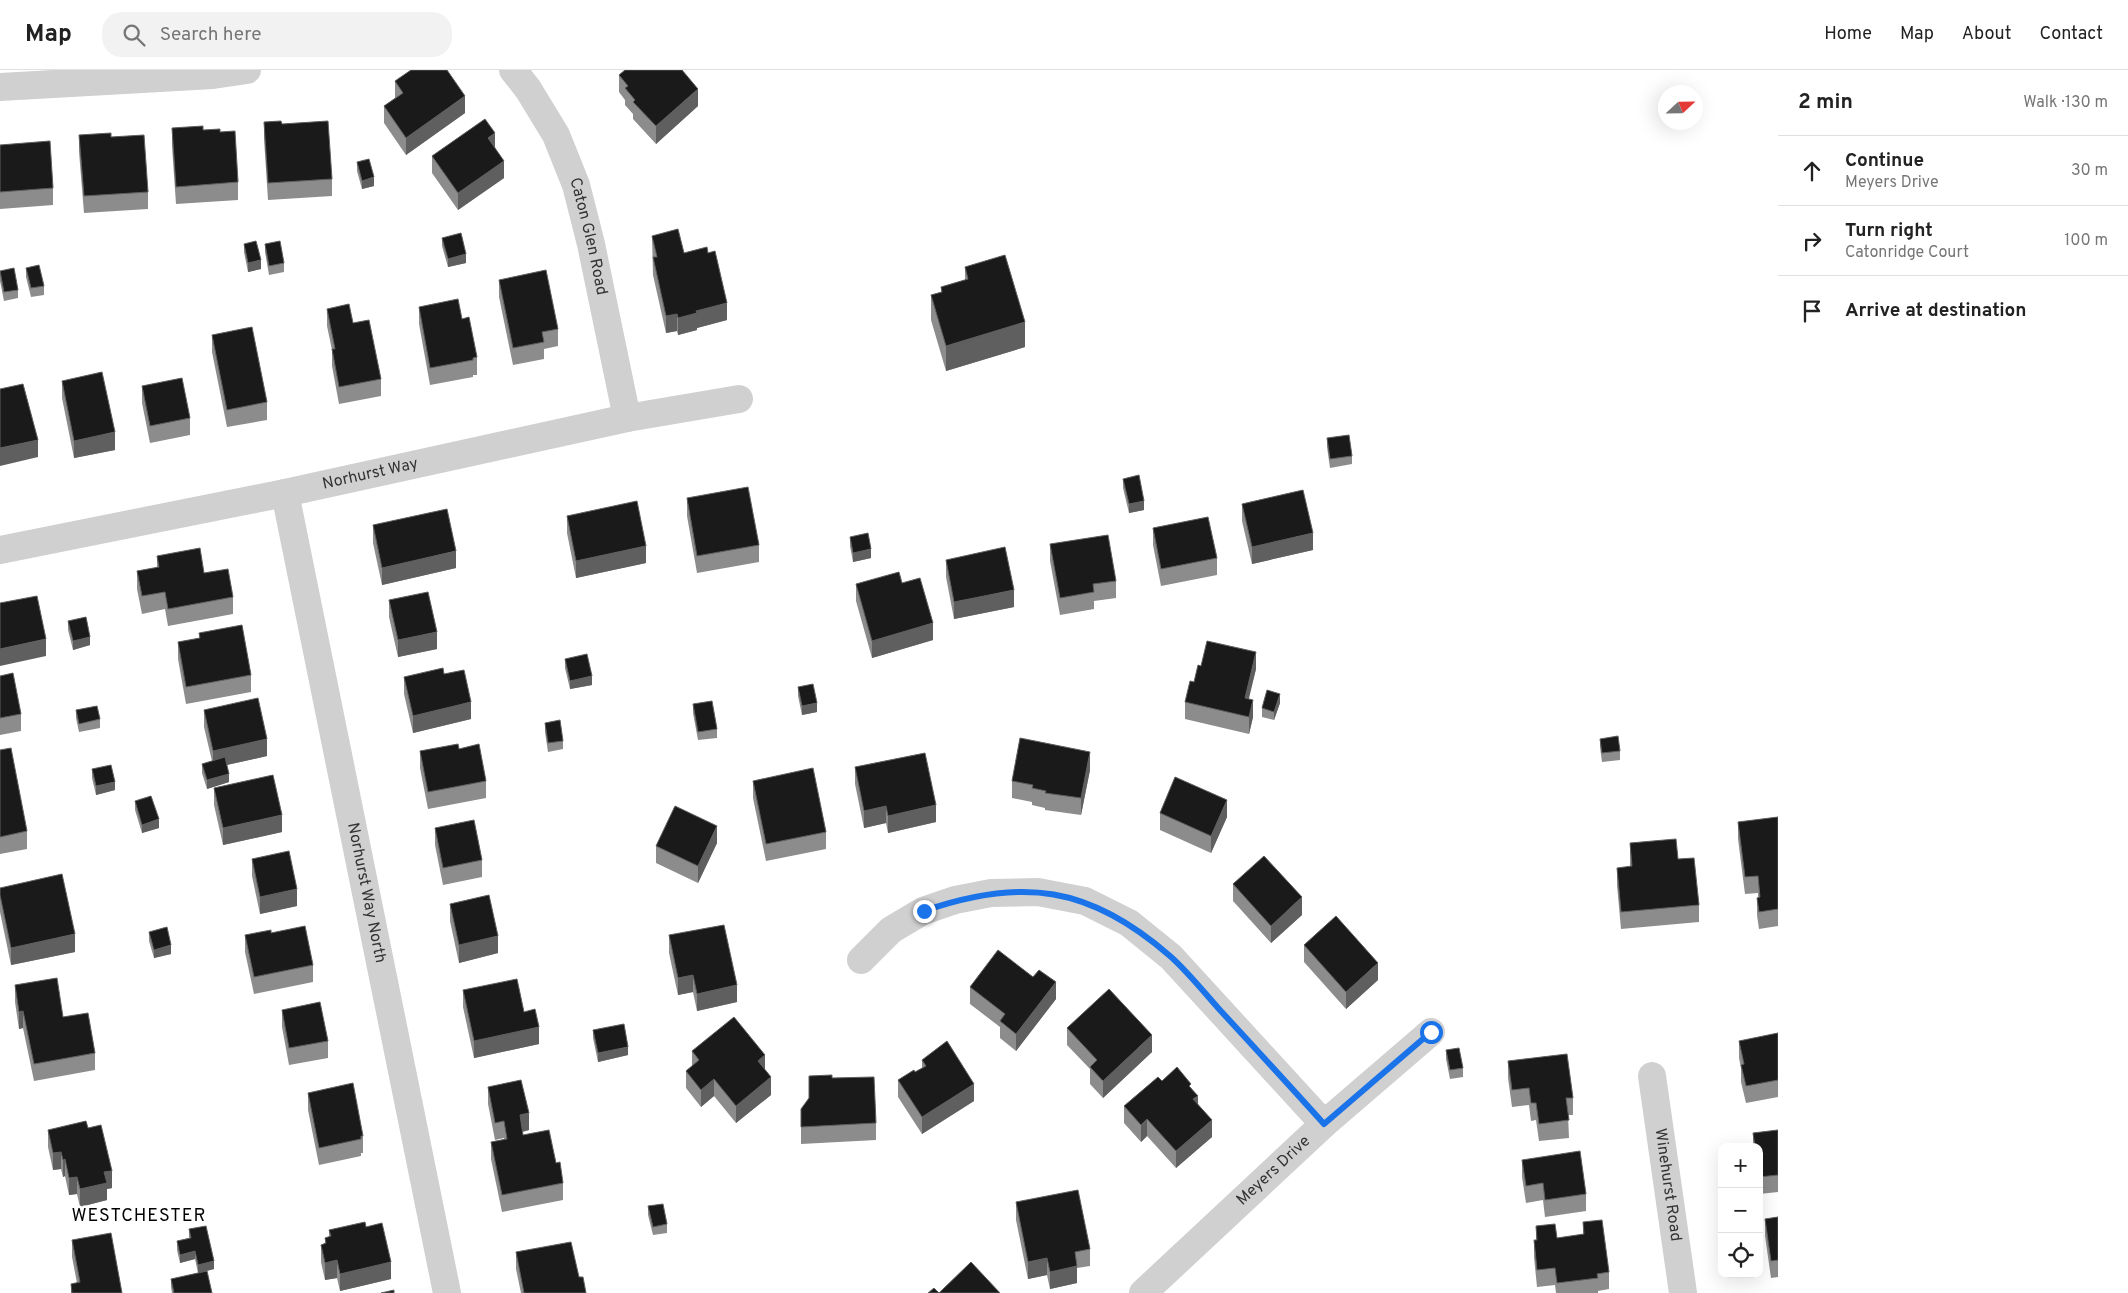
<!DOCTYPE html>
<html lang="en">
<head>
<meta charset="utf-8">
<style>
  :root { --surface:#fff; --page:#f2f2f2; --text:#222; --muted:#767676; --line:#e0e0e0 }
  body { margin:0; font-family:Overpass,sans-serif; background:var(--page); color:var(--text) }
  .controls { position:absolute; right:15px; bottom:15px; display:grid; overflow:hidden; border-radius:10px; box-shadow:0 5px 20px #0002 }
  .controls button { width:45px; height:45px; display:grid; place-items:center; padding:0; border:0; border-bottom:1px solid var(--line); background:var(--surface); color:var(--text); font:25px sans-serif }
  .compass { position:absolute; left:1658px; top:15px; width:45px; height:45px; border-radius:50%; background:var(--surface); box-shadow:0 5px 20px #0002; rotate:68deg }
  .stop { position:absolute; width:15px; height:15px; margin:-11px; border:4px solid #1a73e8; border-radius:50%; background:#fff }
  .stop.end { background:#1a73e8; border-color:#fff; box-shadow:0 1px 5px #0008 }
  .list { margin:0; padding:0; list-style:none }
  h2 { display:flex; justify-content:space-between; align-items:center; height:65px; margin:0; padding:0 20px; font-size:21px }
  h2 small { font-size:16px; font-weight:400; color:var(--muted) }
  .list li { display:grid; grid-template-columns:32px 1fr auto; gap:15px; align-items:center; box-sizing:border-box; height:70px; padding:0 20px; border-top:1px solid var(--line) }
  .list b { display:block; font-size:19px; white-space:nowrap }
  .list p { margin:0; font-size:16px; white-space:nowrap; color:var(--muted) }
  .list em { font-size:16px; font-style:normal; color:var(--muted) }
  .icon { flex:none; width:28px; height:28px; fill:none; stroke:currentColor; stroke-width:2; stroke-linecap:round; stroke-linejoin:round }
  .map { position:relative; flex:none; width:1778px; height:1223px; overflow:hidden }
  header { display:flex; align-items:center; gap:30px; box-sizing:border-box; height:70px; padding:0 25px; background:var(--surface); border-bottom:1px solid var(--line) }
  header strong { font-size:24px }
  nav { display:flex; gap:28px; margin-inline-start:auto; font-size:18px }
  .search { width:350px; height:45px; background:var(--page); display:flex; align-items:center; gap:12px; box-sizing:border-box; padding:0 18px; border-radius:20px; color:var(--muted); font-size:19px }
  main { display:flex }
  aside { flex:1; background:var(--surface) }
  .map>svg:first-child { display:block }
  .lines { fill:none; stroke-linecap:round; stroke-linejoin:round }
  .minor { stroke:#d0d0d0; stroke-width:28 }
  .wall { fill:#8c8c8c }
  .shaded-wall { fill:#5f5f5f }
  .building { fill:#1a1a1a; stroke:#5f5f5f }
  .route { stroke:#1a73e8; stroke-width:6 }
  .labels { text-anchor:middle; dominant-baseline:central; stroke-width:5; stroke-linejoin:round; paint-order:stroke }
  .street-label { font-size:16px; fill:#333; stroke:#fff }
  .neighbourhood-label { font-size:18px; letter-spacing:1px; fill:#000; stroke:#fff }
</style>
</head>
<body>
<header>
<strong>Map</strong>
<div class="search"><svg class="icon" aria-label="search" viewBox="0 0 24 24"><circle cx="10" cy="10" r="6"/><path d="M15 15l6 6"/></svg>Search here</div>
<nav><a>Home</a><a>Map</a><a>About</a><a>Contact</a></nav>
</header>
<main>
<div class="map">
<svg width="1778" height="1223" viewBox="0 0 1778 1223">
  <rect width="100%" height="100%" fill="#fff"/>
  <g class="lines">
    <g class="minor">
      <path id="s1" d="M513,0L528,19L556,65L576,115L591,174L627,348"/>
      <path d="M0,17L213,5L247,0"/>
      <path id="s2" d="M285,423L447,1223"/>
      <path id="s3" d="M0,480L285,423L627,348L739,329"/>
      <path d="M861,890L891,860L923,841L955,830L991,823L1038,822L1085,831L1129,853L1171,887L1324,1054"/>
      <path id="s4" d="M1652,1006L1683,1223"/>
      <path id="s5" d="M1143,1223L1324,1054L1431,962"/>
    </g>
  </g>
  <path class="wall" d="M619,5L698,36L656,74L633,49V44L625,35V30L619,22Z
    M395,11L465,43L406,85L384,53V36L395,28Z
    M264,52L282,54L332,109V126L268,130L264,69Z
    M172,58L203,60L220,62L238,112V130L176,134L172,76Z
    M79,65L111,67L148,122V139L84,143L79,82Z
    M0,75L53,118V135L0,139Z
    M495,77L504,108L458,140L432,103V86Z
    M357,92L374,116L362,119L357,101Z
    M652,166L684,183H708L727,250L697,258V260L678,265L677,261L666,263L653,205Z
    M442,168L466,193L448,197L442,176Z
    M244,174L261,199L248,202L244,182Z
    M265,174L284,193V202L269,205L265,182Z
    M965,197L1025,277L946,301L931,250V225L941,222V217L965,210Z
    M26,198L44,216V225L31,227L26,207Z
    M0,201L18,220V228L4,231L0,211Z
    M499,210L558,259V276L544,279V289L513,295L499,227Z
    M419,237L462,249L477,287V305H473V307L430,315L419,254Z
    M327,239L353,253L381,309V326L339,334L332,296V280L327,256Z
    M212,265L267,332V350L227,357L212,282Z
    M62,311L115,380L74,388L62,328Z
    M142,316L190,348V365L150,373L142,333Z
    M1327,368L1352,386V394L1330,398L1327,377Z
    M1123,409L1144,440L1129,443L1123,418Z
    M687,428L759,475V492L697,503L687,446Z
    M1242,434L1313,480L1252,494L1242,451Z
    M567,446L646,493L576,508L567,463Z
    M373,455L456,498L382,515L373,473Z
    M1153,458L1217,488V505L1161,516L1153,475Z
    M850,467L871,488L853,492L850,476Z
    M1050,474L1116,511V528L1094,531V539L1060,545L1050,491Z
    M157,486L204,503L233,527V544L168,556L165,539L142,544L137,519V501L157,498Z
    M946,490L1014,537L954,549L946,507Z
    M902,513L933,570L872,588L856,531V514Z
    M389,530L437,579L398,587L389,547Z
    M68,551L90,575L73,580L68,560Z
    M199,563L251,605V622L186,634L178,589V572L199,568Z
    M565,589L592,615L570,619L565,598Z
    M1256,599L1248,629L1253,647L1249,664L1185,649V632L1194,612Z
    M444,604L471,649L413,663L404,624V607Z
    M0,606L21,644V661L0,665Z
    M798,617L817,642L802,645L798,626Z
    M1280,633L1274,650L1262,647V638Z
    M693,634L717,659V668L698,670L693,643Z
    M76,640L100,649V658L79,662L76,648Z
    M204,640L267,686L227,695L229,712L207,719L202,703V694L212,691L204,657Z
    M545,653L563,671V679L548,682L545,662Z
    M1600,669L1620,681V690L1602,692L1600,677Z
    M459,679L486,711V728L428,739L420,698V681Z
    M0,680L27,761V779L0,784Z
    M855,697L936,752L888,763L886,753L864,758L855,714Z
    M92,699L115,720L96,725L92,708Z
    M1090,700L1081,745L1045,740V738L1032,735V732L1012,728V711Z
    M753,711L826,762V779L766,791L753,728Z
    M214,718L282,762L223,775L214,735Z
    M135,731L159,758L142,763L135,740Z
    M1160,743L1227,747L1211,783L1160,760Z
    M1778,747V856L1759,859L1757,845V828H1758V823L1745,824L1738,769V752Z
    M435,758L482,790V807L443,815L435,775Z
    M717,773L698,813L656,793V776Z
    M1630,773L1678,789L1699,835V852L1621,859L1617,815V798L1630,797Z
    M252,789L297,836L260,844L252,806Z
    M1233,814L1302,845L1271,873L1233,831Z
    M0,818L75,882L11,895L0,842Z
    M450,834L498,883L459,893L450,851Z
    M149,862L171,884L154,888L149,871Z
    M271,863L313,895V912L254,924L245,882V865Z
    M669,865L737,932L697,941L693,922L678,925L669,883Z
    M1304,875L1378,910L1346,939L1304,892Z
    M15,915L95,983V1000L34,1011L23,958L19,959L15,932Z
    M970,917L1056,929L1016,981L1000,968V957L970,934Z
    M463,920L524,942L539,974L474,988L463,937Z
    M282,940L328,971V988L289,995L282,957Z
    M1067,958L1152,982L1103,1028L1090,1014V999L1067,975Z
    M593,960L628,985L598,992L593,968Z
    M1778,963V1027L1746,1033L1741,1012V998L1739,988V971Z
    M1446,980L1463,998V1007L1450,1009L1446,989Z
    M692,981L765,1000L771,1025L736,1053L714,1026L701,1037L686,1018V1001L692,996Z
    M922,990L974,1031L922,1064L898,1027V1010L915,1002L922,998Z
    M1508,991L1573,1028V1045H1568L1569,1068L1539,1071L1536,1050L1531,1051L1529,1035L1512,1037L1508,1008Z
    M832,1008L876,1053V1070L801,1074V1039Z
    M1162,1011L1191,1018L1212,1067L1176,1098L1147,1066L1141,1072L1124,1053V1036Z
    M488,1017L529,1060L523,1062V1065L556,1093L563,1113V1130L502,1142L491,1089V1072L504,1069V1068L495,1070L488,1034Z
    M308,1023L363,1066V1083H361V1086L319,1095L308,1040Z
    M88,1058L112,1118L107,1119V1130L80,1137L77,1124L69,1125L65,1106L63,1107L61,1099L53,1100L48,1077V1060Z
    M1778,1060V1122L1759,1124V1077H1753V1063Z
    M1522,1090L1586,1124V1141L1545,1147L1543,1130L1526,1133L1522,1107Z
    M1016,1132L1090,1179V1196L1077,1198V1213L1050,1219L1047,1205L1028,1209L1016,1150Z
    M648,1136L667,1154V1163L653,1165L648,1145Z
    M1778,1147V1207L1771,1208L1765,1166V1149Z
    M1583,1152L1609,1202V1219L1598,1221V1223H1556L1555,1215L1537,1217L1534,1187V1170H1536V1156L1557,1168L1583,1165Z
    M366,1157L391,1209L340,1221L337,1208L325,1210L321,1192V1175L325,1174V1168L329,1167V1160Z
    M189,1159L214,1199L203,1202L212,1223H172L171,1217V1209L198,1203L195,1189L180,1193L177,1180V1171L189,1168Z
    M72,1170L122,1223H71V1214L77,1213L72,1187Z
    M516,1182L579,1207L586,1223H521L516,1199Z"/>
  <path class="shaded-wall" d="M698,19V36L656,74V56Z
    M465,26V43L406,85V68Z
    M495,63V80L488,68Z
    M504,91V108L458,140V123Z
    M374,107V116L362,119V111Z
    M466,184V193L448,197V189Z
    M261,190V199L248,202V193Z
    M727,233V250L697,258V260L678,265V248L696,241Z
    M677,244V261L666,263V246Z
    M1025,252V277L946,301V276Z
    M115,362V380L74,388V371Z
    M38,370V387L0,396V378Z
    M1144,431V440L1129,443V434Z
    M1313,463V480L1252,494V477Z
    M646,476V493L576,508V491Z
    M871,479V488L853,492V483Z
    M456,481V498L382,515V498Z
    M1014,520V537L954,549V532Z
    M933,553V570L872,588V571Z
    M437,562V579L398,587V570Z
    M90,567V575L73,580V571Z
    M46,569V586L0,596V579Z
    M1256,582V599L1245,645V628Z
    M592,606V615L570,619V611Z
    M1280,624V633L1274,650V642Z
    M1253,630V647L1249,664V647Z
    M471,632V649L413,663V646Z
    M817,633V642L802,645V636Z
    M267,669V686L213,698V681Z
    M1090,682V700L1081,745V728Z
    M229,704V712L207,719V710Z
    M115,712V720L96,725V716Z
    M1227,730V747L1211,783V766Z
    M936,735V752L888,763V746Z
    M886,736V753L864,758V741Z
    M282,745V762L223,775V758Z
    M159,749V758L142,763V755Z
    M717,756V773L698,813V796Z
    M297,819V836L260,844V827Z
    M1302,827V845L1271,873V856Z
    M75,864V882L11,895V878Z
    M498,866V883L459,893V875Z
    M171,875V884L154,888V880Z
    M1378,893V910L1346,939V922Z
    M693,905V922L678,925V908Z
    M1056,912V929L1016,981V964Z
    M737,915V932L697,941V924Z
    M23,941V958L19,959V942Z
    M539,957V974L474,988V971Z
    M1152,965V982L1103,1028V1011Z
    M628,977V985L598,992V983Z
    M765,985V1002L758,991Z
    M771,1007V1025L736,1053V1036Z
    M714,1009V1026L701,1037V1020Z
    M974,1014V1031L922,1064V1047Z
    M1198,1026V1043L1193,1029Z
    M529,1043V1060L520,1062V1045Z
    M1147,1049V1066L1141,1072V1055Z
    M1212,1050V1067L1176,1098V1081Z
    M61,1082V1099L53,1100V1083Z
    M65,1089V1106L63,1107V1090Z
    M112,1101V1118L107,1119V1130L80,1137V1119L104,1102Z
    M77,1107V1124L69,1125V1108Z
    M195,1181V1189L180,1193V1185Z
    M1047,1188V1205L1028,1209V1192Z
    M337,1190V1208L325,1210V1193Z
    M214,1191V1199L198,1203V1195Z
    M391,1192V1209L340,1221V1204Z
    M1077,1196V1213L1050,1219V1202Z"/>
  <path class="building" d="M411,0H447L465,26L406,68L384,36L403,23L395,11Z
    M625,0H682L698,19L656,56L633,32L635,30L625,18L628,16L619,5Z
    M485,49L495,63L488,68L504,91L458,123L432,86Z
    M281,51L282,54L328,51L332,109L268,113L264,52Z
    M203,56V60L220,59V62L235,61L238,112L176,117L172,58Z
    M111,63V67L144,65L148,122L84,126L79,65Z
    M50,71L53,118L0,122V75Z
    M369,89L374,107L362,111L357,92Z
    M678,159L684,183L707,177L708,183L715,181L727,233L696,241L697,243L678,248L677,244L666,246L653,187H657L652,166Z
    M461,163L466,184L448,189L442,168Z
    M256,171L261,190L248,193L244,174Z
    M280,171L284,193L269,196L265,174Z
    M1005,185L1025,252L946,276L931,225L942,222L941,217L968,209L965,197Z
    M39,195L44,216L31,218L26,198Z
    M14,198L18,220L4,222L0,201Z
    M546,200L558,259L542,262L544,272L513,278L499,210Z
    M458,229L462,249L469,247L477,287L473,288V290L430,298L419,237Z
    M349,234L353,253L369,250L381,309L339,317L332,279H335L327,239Z
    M252,257L267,332L227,340L212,265Z
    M102,302L115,362L74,371L62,311Z
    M182,308L190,348L150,356L142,316Z
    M23,314L38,370L0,378V319Z
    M1349,365L1352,386L1330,389L1327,368Z
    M1139,405L1144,431L1129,434L1123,409Z
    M748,417L759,475L697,486L687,428Z
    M1303,420L1313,463L1252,477L1242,434Z
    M637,431L646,476L576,491L567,446Z
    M447,439L456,481L382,498L373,455Z
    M1208,447L1217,488L1161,499L1153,458Z
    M868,463L871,479L853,483L850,467Z
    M1108,465L1116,511L1093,514L1094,522L1060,528L1050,474Z
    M1005,477L1014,520L954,532L946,490Z
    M200,478L204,503L228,499L233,527L168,539L165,522L142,526L137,501L159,497L157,486Z
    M899,502L902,513L920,508L933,553L872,571L856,514Z
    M428,522L437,562L398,570L389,530Z
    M37,526L46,569L0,579V533Z
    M86,547L90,567L73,571L68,551Z
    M242,555L251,605L186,617L178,572L200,568L199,563Z
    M1207,571L1256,582L1245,628L1253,630L1249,647L1185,632L1190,611L1194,612L1198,595L1201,596Z
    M587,584L592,606L570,611L565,589Z
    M443,598L444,604L464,600L471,632L413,646L404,607Z
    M13,603L21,644L0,648V606Z
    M813,614L817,633L802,636L798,617Z
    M1267,620L1280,624L1274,642L1262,638Z
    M258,628L267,669L213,681L204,640Z
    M712,631L717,659L698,662L693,634Z
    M97,636L100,649L79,654L76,640Z
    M560,650L563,671L548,673L545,653Z
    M1618,666L1620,681L1602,683L1600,669Z
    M1020,668L1090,682L1081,728L1045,723L1046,721L1032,718L1033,715L1012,711Z
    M458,674L459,679L479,674L486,711L428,722L420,681Z
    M11,678L27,761L0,767V680Z
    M925,683L936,735L888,746L886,736L864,741L855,697Z
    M225,687L229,704L207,710L202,694Z
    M111,695L115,712L96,716L92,699Z
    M813,698L826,762L766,774L753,711Z
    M273,705L282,745L223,758L214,718Z
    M1175,707L1227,730L1211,766L1160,743Z
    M151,726L159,749L142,755L135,731Z
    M675,736L717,756L698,796L656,776Z
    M1778,747V839L1759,842L1757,828L1760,827L1758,806L1745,807L1738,752Z
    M474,750L482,790L443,798L435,758Z
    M1676,769L1678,789L1694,788L1699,835L1621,842L1617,798L1632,796L1630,773Z
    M289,781L297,819L260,827L252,789Z
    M1264,786L1302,827L1271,856L1233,814Z
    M62,804L75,864L11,878L0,825V818Z
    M489,825L498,866L459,875L450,834Z
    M1336,846L1378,893L1346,922L1304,875Z
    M724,855L737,915L697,924L693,905L678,908L669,865Z
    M305,856L313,895L254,907L245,865L271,860V863Z
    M167,857L171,875L154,880L149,862Z
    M998,880L1033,907L1039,900L1056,912L1016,964L1000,951L1005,944L970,917Z
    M57,908L63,947L88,943L95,983L34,994L23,941L19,942L15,915Z
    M517,909L524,942L535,939L539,957L474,971L463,920Z
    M1109,919L1152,965L1103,1011L1090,997L1097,990L1067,958Z
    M320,932L328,971L289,978L282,940Z
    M734,947L765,985L758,991L771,1007L736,1036L714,1009L701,1020L686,1001L699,990L692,981Z
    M624,954L628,977L598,983L593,960Z
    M1778,963V1010L1746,1016L1741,995L1744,994L1739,971Z
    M947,971L974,1014L922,1047L898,1010L914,1000L915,1002L926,996L922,990Z
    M1459,978L1463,998L1450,1000L1446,980Z
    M1567,984L1573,1028H1566L1569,1050L1539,1054L1536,1033H1531L1529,1018L1512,1020L1508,991Z
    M1177,997L1191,1014L1189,1016L1198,1026L1193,1029L1212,1050L1176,1081L1147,1049L1141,1055L1124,1036L1158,1007L1162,1011Z
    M832,1005V1008L874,1007L876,1053L801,1057V1039L809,1028V1006Z
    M521,1010L529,1043L520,1045L523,1065L549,1060L556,1093L560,1092L563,1113L502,1125L491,1072L507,1069L504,1051L495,1053L488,1017Z
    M353,1013L363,1066H361V1069L319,1078L308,1023Z
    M86,1051L88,1058L101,1055L112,1101L104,1102L107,1113L80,1119L77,1107L69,1108L65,1089L63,1090L61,1082L53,1083L48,1060Z
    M1778,1060V1105L1759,1107V1077H1755L1753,1063Z
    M1580,1081L1586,1124L1545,1130L1543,1113L1526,1116L1522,1090Z
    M1078,1120L1090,1179L1075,1182L1077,1196L1050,1202L1047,1188L1028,1192L1016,1132Z
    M663,1134L667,1154L653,1157L648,1136Z
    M1778,1147V1190L1771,1191L1765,1149Z
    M1602,1150L1609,1202L1597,1204L1598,1208L1557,1213L1555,1198L1537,1200L1534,1170H1537L1536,1156L1555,1154L1557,1168L1584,1164L1583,1152Z
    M365,1152L366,1157L382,1153L391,1192L340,1204L337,1190L325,1193L321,1175L326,1173L325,1168L331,1166L329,1160Z
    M206,1156L214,1191L198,1195L195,1181L180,1185L177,1171L191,1168L189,1159Z
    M111,1163L122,1223H72L71,1214L80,1212L72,1170Z
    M571,1172L579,1207H583L586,1223H524L516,1182Z
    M971,1192L1000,1223H928L934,1218L939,1223Z
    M207,1201L212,1223H174L171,1209Z
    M394,1220V1223H381Z"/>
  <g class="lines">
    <path class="route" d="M924,841C1022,807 1090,816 1170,886C1187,901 1203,921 1219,939C1254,977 1289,1015 1324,1054L1431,962"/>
  </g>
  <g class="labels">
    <g class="street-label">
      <text stroke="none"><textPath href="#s1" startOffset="185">Caton Glen Road</textPath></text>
      <text stroke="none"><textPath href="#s3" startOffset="378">Norhurst Way</textPath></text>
      <text stroke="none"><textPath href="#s2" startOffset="408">Norhurst Way North</textPath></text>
      <text stroke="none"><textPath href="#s5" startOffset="179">Meyers Drive</textPath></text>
      <text stroke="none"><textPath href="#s4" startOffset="110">Winehurst Road</textPath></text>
    </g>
    <g class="neighbourhood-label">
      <text x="139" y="1146">WESTCHESTER</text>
    </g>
  </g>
</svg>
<div class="controls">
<button>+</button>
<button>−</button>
<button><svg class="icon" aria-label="locate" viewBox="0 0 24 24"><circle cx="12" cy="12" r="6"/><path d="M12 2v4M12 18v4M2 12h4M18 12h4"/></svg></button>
</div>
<svg class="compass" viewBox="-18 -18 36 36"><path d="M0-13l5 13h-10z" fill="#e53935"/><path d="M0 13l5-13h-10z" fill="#767676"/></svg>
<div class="stop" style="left:1431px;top:962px"></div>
<div class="stop end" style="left:924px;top:841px"></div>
</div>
<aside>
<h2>2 min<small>Walk · 130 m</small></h2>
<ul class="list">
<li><svg class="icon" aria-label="ahead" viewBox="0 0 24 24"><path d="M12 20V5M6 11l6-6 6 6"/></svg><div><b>Continue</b><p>Meyers Drive</p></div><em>30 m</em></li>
<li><svg class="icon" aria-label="right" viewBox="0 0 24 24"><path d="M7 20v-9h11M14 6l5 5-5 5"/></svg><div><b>Turn right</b><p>Catonridge Court</p></div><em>100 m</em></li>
<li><svg class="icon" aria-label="arrive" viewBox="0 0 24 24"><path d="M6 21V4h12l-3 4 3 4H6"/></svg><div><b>Arrive at destination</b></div></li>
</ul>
</aside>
</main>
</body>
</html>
